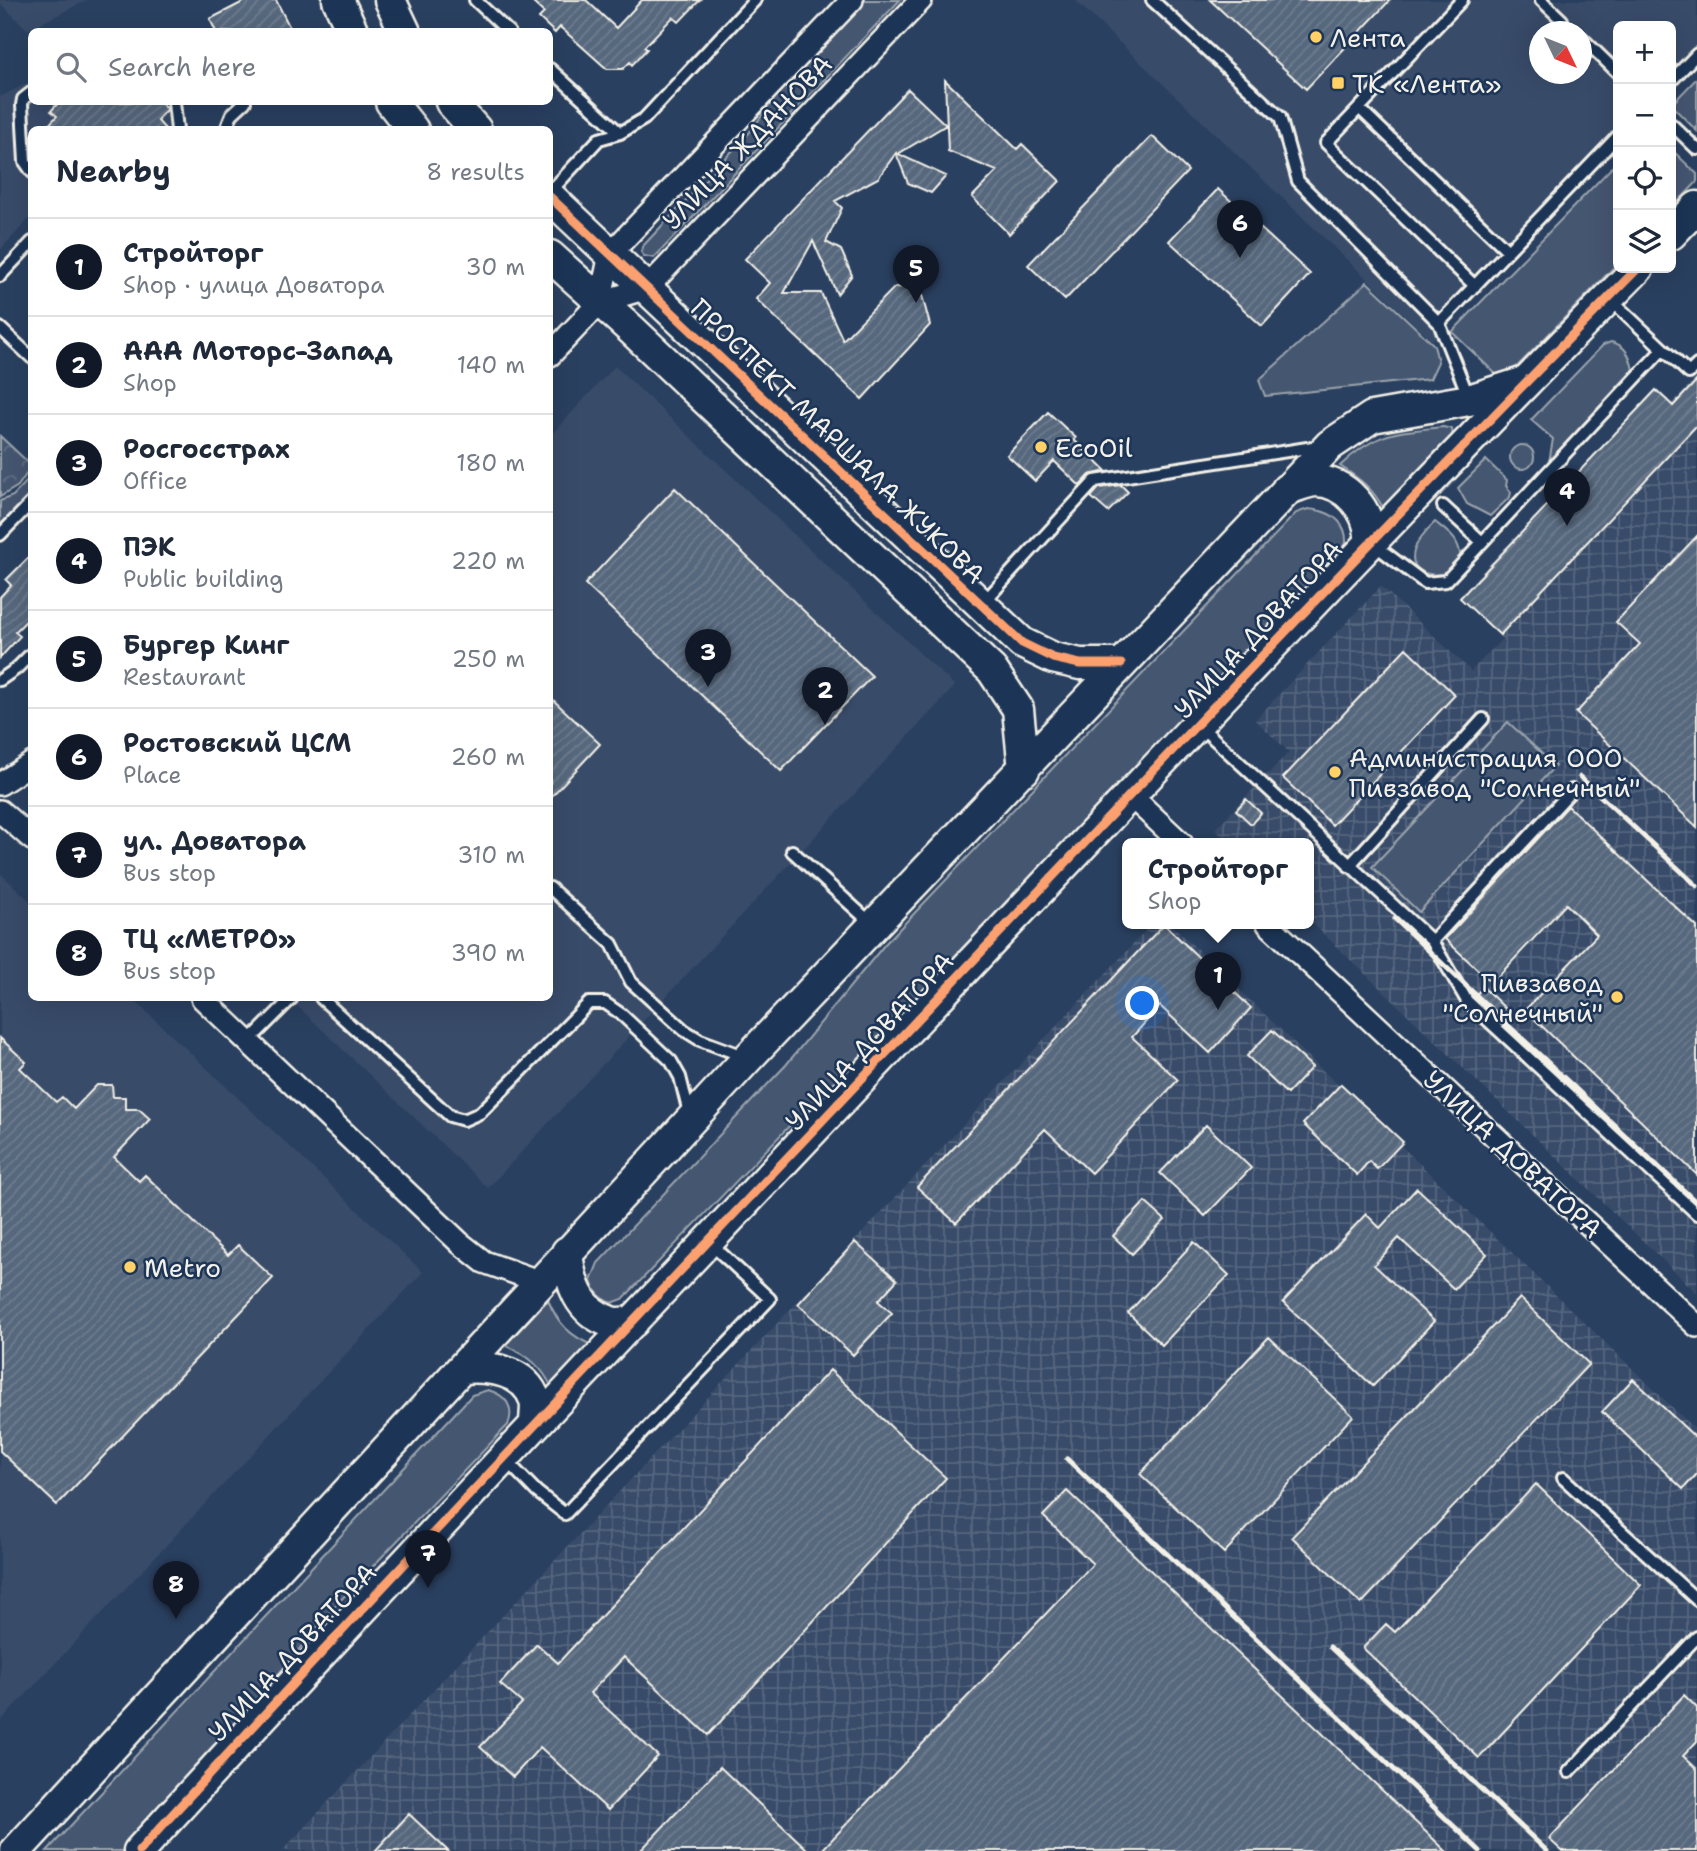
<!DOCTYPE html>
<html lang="en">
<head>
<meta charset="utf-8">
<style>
  :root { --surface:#fff; --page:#f6f6f7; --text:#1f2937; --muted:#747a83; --line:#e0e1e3; --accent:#111827 }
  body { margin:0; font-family:"Shantell Sans",sans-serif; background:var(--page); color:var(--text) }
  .controls { position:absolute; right:21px; top:21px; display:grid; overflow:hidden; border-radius:10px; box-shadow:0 7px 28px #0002 }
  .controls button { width:63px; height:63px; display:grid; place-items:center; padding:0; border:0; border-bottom:2px solid var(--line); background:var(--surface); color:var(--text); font:35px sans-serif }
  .compass { position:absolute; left:1529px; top:21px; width:63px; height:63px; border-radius:50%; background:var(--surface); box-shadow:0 7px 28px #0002; rotate:133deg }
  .you { position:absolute; left:1143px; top:1004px; width:24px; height:24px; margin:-18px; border:5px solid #fff; border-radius:50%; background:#1a73e8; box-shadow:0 0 0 10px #1a73e833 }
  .badge { display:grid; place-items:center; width:46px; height:46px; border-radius:50%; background:var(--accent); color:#fff; font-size:23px; font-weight:700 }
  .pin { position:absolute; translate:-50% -58px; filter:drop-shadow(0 2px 4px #0008) }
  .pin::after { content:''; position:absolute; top:37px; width:24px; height:21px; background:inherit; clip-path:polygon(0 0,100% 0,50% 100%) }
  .popup { position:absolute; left:1122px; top:838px; width:192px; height:91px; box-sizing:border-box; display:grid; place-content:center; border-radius:10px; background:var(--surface); filter:drop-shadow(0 2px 5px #0005); font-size:23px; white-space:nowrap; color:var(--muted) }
  .popup b { font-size:26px; color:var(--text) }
  .popup::after { content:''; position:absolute; left:50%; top:100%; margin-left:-14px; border:14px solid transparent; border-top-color:var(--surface) }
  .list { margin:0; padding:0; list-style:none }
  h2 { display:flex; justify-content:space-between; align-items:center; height:91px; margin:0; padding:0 28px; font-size:30px }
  h2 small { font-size:23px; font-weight:400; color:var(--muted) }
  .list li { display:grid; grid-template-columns:46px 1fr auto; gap:21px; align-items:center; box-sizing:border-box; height:98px; padding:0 28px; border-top:2px solid var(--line) }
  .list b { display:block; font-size:26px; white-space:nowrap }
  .list p { margin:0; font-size:23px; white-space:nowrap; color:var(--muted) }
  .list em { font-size:23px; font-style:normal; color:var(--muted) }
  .icon { flex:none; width:38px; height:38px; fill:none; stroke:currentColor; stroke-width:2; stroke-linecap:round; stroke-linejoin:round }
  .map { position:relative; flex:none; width:1697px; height:1851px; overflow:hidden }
  .search { position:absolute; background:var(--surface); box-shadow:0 7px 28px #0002; left:28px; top:28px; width:525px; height:77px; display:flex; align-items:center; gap:18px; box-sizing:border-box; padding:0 24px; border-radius:10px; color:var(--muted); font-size:26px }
  .panel { position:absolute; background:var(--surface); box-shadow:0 7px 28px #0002; left:28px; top:126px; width:525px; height:875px; border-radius:10px }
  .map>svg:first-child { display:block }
  .built { fill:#374c69; fill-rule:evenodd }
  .industrial { fill:url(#industrial-grid) }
  .grass { fill:#445771; stroke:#9ca4ac; stroke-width:2 }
  .forest { fill:url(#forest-crowns); stroke:#9ca4ac; stroke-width:2 }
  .building { fill:url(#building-hatch); stroke:#f4f1e8; stroke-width:2 }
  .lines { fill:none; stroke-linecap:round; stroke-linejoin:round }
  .lane-casing { stroke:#f4f1e8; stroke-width:16 }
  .street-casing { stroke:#f4f1e8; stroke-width:26 }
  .secondary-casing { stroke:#f4f1e8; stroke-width:35 }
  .lane { stroke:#1d3557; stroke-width:10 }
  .street { stroke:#1d3557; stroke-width:21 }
  .secondary { stroke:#1d3557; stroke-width:30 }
  .rail { stroke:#f4f1e8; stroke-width:5 }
  .cycleway-casing { stroke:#1d3557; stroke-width:13 }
  .cycleway { stroke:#fca06f; stroke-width:9 }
  .poi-dot { fill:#ffd166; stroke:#1d3557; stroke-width:2.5 }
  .labels { text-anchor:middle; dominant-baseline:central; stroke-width:5; stroke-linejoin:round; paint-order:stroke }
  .poi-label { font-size:26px; fill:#f4f1e8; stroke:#1d3557; text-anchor:start }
  .street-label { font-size:26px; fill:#f4f1e8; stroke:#1d3557 }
</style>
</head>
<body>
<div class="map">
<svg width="1697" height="1851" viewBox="0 0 1697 1851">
  <defs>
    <pattern id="industrial-grid" width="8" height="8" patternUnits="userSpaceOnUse" patternTransform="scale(1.75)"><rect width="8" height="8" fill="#374c69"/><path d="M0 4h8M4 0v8" fill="none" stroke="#55667e"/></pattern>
    <pattern id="forest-crowns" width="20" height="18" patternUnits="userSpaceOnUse" patternTransform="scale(1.75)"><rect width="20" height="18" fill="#445771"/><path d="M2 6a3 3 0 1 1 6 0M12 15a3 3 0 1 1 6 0" fill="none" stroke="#607085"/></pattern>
    <pattern id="building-hatch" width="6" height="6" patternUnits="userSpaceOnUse" patternTransform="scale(1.75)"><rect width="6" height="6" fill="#56677d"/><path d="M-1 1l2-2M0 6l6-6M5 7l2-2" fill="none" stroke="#6f7d8f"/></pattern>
  </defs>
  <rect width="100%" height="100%" fill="#2a4060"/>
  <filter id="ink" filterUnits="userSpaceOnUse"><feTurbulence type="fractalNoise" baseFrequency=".0143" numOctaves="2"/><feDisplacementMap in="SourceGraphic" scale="14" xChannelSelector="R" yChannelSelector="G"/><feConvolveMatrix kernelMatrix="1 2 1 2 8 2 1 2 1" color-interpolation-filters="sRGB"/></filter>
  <g filter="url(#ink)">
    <path class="built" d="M0,0H87L28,30L0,3Z
      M1075,0H1697V66L1671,93V26H1618V148L1432,341ZM1540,32H1582V74H1540Z
      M31,81L32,102H181L185,129L32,130L31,217L0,250V97Z
      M615,366L955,686L488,1188L289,998H550V436Z
      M0,873L31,902L32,998H132L423,1272L0,1722Z"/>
    <path class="industrial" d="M1697,377V1293L1309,920V844H1230L1215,829L1289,752L1255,720L1381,586L1471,671L1502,639L1459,596L1656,388L1672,403Z
      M1152,924H1171L1697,1431V1851H282Z"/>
    <path class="grass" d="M864,0H900L654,258L644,256L641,252L642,247L749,133L792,75Z
      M1697,78V131L1671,105Z
      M1671,149L1697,174V182L1671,209Z
      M1618,161V263L1503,381L1452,332Z
      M1367,282L1434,345L1438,362L1430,379L1265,396L1259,380Z
      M1611,342C1626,345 1630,356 1633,370L1549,462L1553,439L1531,420L1603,345Z
      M1443,427L1452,429L1453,439L1384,510C1374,489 1359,478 1340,466C1376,431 1396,432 1443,427Z
      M1510 457a12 12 0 1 1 24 0a12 12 0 1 1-24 0Z
      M1486,460L1507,480L1506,486L1511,492L1510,497L1490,516L1467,504L1458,488Z
      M31,477V495L0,528V501L13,496Z
      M1308,509C1335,511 1352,526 1344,554L882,1038L817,1097L623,1299L612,1303C601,1298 595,1293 591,1281L598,1263L786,1065L885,944L1296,513Z
      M1435,522C1441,527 1450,533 1455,540C1485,590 1366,587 1435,522Z
      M1508,722L1555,766L1419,912L1372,867Z
      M548,1300C558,1324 570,1336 594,1346L553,1390C543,1367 528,1355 505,1345Z
      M488,1390C506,1395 515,1407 508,1425L334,1607L224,1740L123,1851H47L472,1395Z"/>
    <path class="forest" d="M0,436L32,466L18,486L0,497Z"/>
    <path class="building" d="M247,0H276L292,32H216L210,19Z
      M530,0H586L616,28L642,0H700L679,22L673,17L644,47L647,49L632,65L630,62L623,69H607L560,27L555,33L539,18L544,13Z
      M1210,0H1390L1306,89Z
      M945,80L1017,149L1022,144L1060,181L1009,234L972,197L997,171L948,151Z
      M908,89L946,125L898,154L946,176L931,193L908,183L896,153L878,178L835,201L842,208L826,242L841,250L852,275L837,294L813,241L784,293H821L843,340L895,287L920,288L930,325L862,399L756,299L770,283L745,259Z
      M59,102H160L167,109L157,120L166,130H44L57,116L51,111Z
      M1152,136L1188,171L1065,300L1028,265Z
      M1218,189L1310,274L1262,326L1169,241Z
      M1697,380V425L1500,635L1460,598L1656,390L1673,406Z
      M1048,412L1076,438L1074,440L1106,471L1090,475L1080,486L1054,461L1035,481L1007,455Z
      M1121,485L1128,492L1108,512L1091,497L1099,488Z
      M675,488L872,676L781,771L585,584Z
      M1697,536V827L1576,713L1640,644L1616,622Z
      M32,554V615L15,632L20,636L0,658V597L11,585L6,580Z
      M1406,648L1455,695L1332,825L1283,778Z
      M550,697L600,744L550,798Z
      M1246,799L1261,813L1251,824L1236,810Z
      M1568,806L1697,927V1175L1525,1010L1597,935L1566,904L1492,983L1445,939Z
      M1164,924L1251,1008L1210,1053L1160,1006L1132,1037L1178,1080L1091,1173L1045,1129L956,1223L917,1187Z
      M1483,987L1511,1014L1502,1023L1474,997Z
      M1272,1030L1312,1067L1287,1094L1247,1056Z
      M0,1038L26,1062L20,1068L56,1102L62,1097L74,1109L97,1085H112L113,1097H125V1109H139L150,1119L114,1157L139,1181L145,1175L228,1255L238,1245L273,1278L57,1505L0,1451Z
      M1341,1084L1403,1142L1377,1169L1369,1161L1357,1175L1303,1124Z
      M1206,1125L1251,1168L1205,1216L1160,1173Z
      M1417,1188L1487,1254L1454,1289L1399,1238L1374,1265L1434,1321L1373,1386L1283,1302L1366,1214L1380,1228Z
      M1145,1202L1165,1220L1132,1254L1113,1236Z
      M855,1242L897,1280L878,1301L892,1313L853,1355L798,1304Z
      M1194,1242L1229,1275L1162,1345L1128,1313Z
      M1520,1298L1589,1364L1361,1604L1292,1537Z
      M1269,1337L1353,1416L1224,1553L1140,1474Z
      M830,1370L946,1478L708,1735L624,1657L590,1693L658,1756L608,1810L540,1747L513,1777L480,1747L522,1703L500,1684L537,1644L558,1663Z
      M1633,1379L1697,1439V1474L1683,1489L1602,1412Z
      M1536,1484L1641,1585L1479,1758L1363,1648L1386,1624L1395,1632Z
      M1067,1491L1446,1851H821L1093,1564L1043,1516Z
      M1684,1695L1697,1708V1741L1683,1756L1697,1769V1851H1562L1549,1839Z
      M720,1767L809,1851H640Z
      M409,1814L448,1851H375Z"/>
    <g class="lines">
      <g class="lane-casing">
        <path id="lane" d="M475,0L509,32
          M1152,0L1280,117L1298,181L1439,323
          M1462,0L1326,143L1475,286
          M1541,0L1562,20
          M1582,38L1618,73
          M550,69L620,133
          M1671,81L1697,54
          M32,92L23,99L22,105L25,162L32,172
          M174,102L177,130
          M1359,108L1508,251
          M1671,124L1697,149
          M226,130L232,114L245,102
          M550,192L599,139L620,133L644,119L755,0
          M0,276L32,242
          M0,328L32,358
          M1663,349L1689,373L1697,365
          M1469,398L1439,323L1618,136
          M1443,506L1482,542
          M0,535L32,502
          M1372,543L1425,583L1446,581L1663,349L1611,300
          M983,603L1095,481L1320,446
          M0,680L16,669L32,653
          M1200,726L1432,941L1572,790
          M792,851L872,924
          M1349,866L1483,719
          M550,888L612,944L631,982L684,1030L700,1040L746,1057
          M1432,941L1467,1001L1697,1214
          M321,998L450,1116L464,1120L480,1113L589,1003H605L621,1014L671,1061L680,1077L690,1117
          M249,1041L292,998
          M505,1459L537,1492L565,1514L770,1299L710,1243
          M1563,1478L1697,1600
          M1569,1772L1697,1637"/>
      </g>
      <g class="street-casing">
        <path id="street" d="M600,302L610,254L852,0
          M550,355L600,302L647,288L921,0
          M0,784L32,763
          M1130,795L1182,844
          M0,811L32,839
          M1268,924L1697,1326
          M202,998L460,1243L484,1262L541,1282"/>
      </g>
      <g class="secondary-casing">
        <path id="secondary" d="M338,0L353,32
          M390,0L405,32
          M391,102L413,130
          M451,102L476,130
          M550,197L1022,643L1053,658L1080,664H1121
          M1671,234L1697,207
          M550,256L632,330L992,670L1018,709L1024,770
          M1287,489C1295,487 1306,482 1314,481C1345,480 1372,512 1370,541
          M567,1252C570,1282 578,1312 611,1322C617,1324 626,1322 633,1322
          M463,1368C489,1366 525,1370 535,1400C537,1407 535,1416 535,1423
          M16,1851L748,1058L1330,445L1372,417L1469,400L1522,383
          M139,1851C368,1600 602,1354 835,1107C1101,825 1366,544 1638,268"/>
      </g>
      <use href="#lane" class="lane"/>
      <use href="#street" class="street"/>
      <use href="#secondary" class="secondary"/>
      <path class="rail" d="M1580,777L1697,886
        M1395,919L1697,1203
        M1067,1459L1480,1851
        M1330,1647L1547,1851"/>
      <g class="cycleway-casing">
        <path id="cycleway" d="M550,197L1022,643L1053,658L1080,664H1121
          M139,1851C368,1600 602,1354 835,1107C1101,825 1366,544 1638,268"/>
      </g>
      <use href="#cycleway" class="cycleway"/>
    </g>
  </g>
  <g class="poi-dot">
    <circle cx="1316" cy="37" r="7"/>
    <rect x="1331" y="76" width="14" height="14" rx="3.5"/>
    <circle cx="1041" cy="447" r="7"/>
    <circle cx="1335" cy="772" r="7"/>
    <circle cx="1617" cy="997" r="7"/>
    <circle cx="130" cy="1267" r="7"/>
  </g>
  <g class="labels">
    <g class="poi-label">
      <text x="1330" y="37">Лента</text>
      <text x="1352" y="83">ТК «Лента»</text>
      <text x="1055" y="447">EcoOil</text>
      <text x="1349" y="757">Администрация ООО<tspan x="1349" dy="30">Пивзавод "Солнечный"</tspan></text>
      <text x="1603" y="982" text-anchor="end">Пивзавод<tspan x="1603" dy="30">"Солнечный"</tspan></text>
      <text x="144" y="1267">Metro</text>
    </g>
    <g class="street-label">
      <text transform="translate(747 142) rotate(-46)">УЛИЦА ЖДАНОВА</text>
      <text transform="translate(838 441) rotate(44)">ПРОСПЕКТ МАРШАЛА ЖУКОВА</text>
      <text transform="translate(1258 629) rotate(-47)">УЛИЦА ДОВАТОРА</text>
      <text transform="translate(869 1041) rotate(-47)">УЛИЦА ДОВАТОРА</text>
      <text transform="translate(1513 1154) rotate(43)">УЛИЦА ДОВАТОРА</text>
      <text transform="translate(292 1652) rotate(-47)">УЛИЦА ДОВАТОРА</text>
    </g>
  </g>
</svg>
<div class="controls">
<button>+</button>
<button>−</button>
<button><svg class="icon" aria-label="locate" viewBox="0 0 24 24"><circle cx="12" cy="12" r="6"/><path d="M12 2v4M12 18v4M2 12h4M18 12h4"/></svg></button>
<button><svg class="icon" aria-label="layers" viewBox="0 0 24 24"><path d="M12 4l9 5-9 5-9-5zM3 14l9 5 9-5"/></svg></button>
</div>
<svg class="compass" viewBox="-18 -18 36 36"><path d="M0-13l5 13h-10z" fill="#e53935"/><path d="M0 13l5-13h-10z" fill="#747a83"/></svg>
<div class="you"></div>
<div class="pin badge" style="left:1218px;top:1010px">1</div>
<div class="popup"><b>Стройторг</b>Shop</div>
<div class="pin badge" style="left:825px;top:725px">2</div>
<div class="pin badge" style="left:708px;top:687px">3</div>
<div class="pin badge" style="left:1567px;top:526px">4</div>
<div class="pin badge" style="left:916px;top:303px">5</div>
<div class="pin badge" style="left:1240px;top:258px">6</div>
<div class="pin badge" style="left:428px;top:1588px">7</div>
<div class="pin badge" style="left:176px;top:1619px">8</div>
<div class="search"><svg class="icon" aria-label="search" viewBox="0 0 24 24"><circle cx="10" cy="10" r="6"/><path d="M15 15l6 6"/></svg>Search here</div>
<section class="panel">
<h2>Nearby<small>8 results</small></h2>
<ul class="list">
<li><span class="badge">1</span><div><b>Стройторг</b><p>Shop · улица Доватора</p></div><em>30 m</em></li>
<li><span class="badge">2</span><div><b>ААА Моторс-Запад</b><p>Shop</p></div><em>140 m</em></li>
<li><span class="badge">3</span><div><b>Росгосстрах</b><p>Office</p></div><em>180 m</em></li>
<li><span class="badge">4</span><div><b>ПЭК</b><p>Public building</p></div><em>220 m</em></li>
<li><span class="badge">5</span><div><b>Бургер Кинг</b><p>Restaurant</p></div><em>250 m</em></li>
<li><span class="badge">6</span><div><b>Ростовский ЦСМ</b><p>Place</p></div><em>260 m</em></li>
<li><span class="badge">7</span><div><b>ул. Доватора</b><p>Bus stop</p></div><em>310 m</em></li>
<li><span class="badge">8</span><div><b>ТЦ «МЕТРО»</b><p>Bus stop</p></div><em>390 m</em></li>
</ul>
</section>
</div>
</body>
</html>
